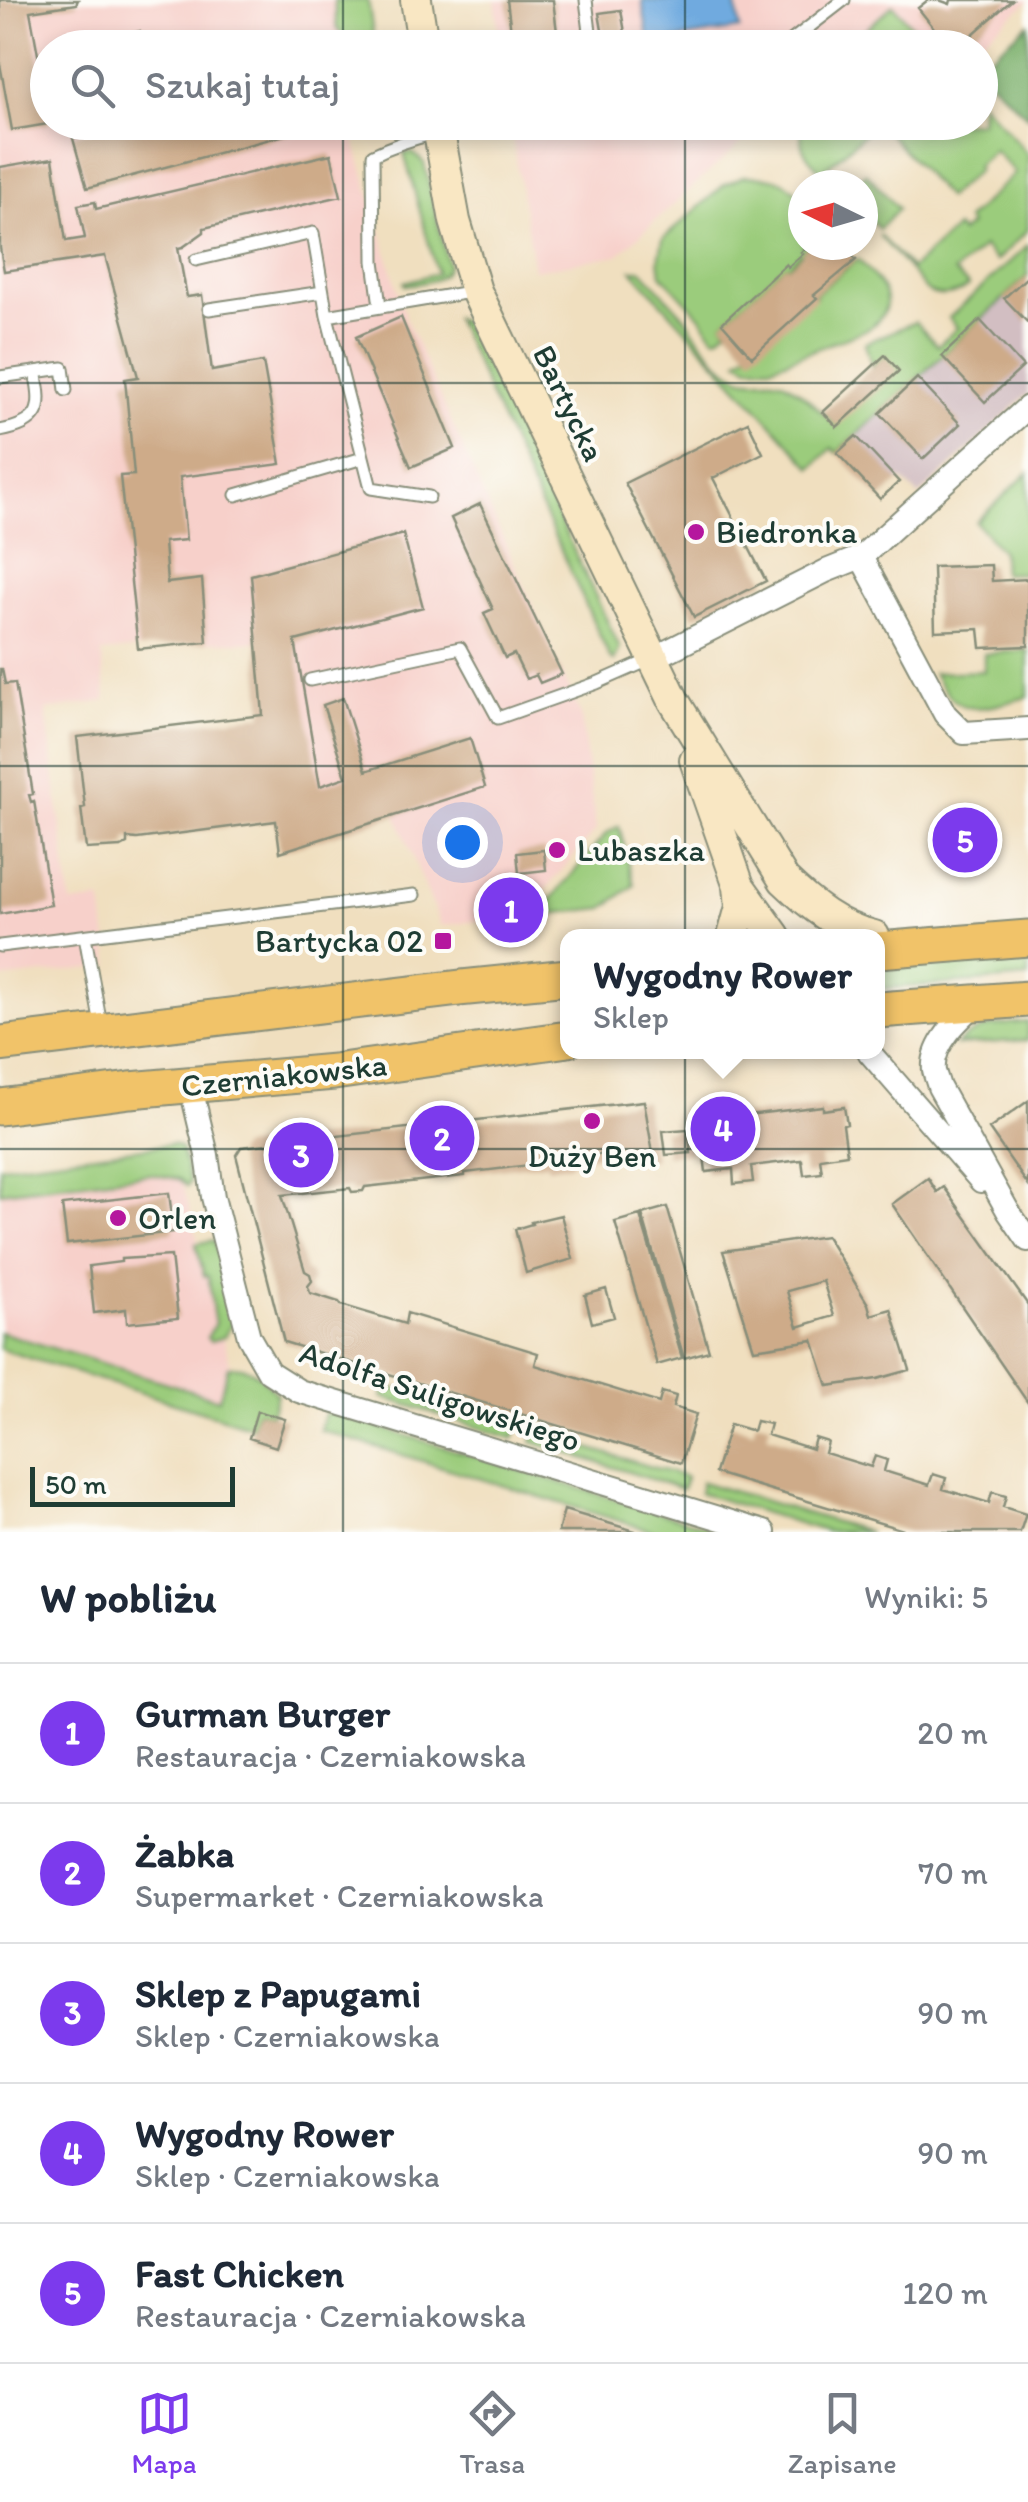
<!DOCTYPE html>
<html lang="pl">
<head>
<meta charset="utf-8">
<style>
  :root { --surface:#fff; --page:#f6f6f7; --text:#1f2937; --muted:#747a83; --line:#e0e1e3; --accent:#7c3aed }
  body { margin:0; font-family:Itim,sans-serif; background:var(--page); color:var(--text) }
  .compass { position:absolute; left:788px; top:170px; width:90px; height:90px; border-radius:50%; background:var(--surface); box-shadow:0 5px 15px #0003; rotate:275deg }
  .scale { position:absolute; left:30px; bottom:25px; width:205px; box-sizing:border-box; padding-left:10px; border:5px solid #1f3d34; border-top:0; font-size:28px; line-height:35px; white-space:nowrap; color:#1f3d34; -webkit-text-stroke:8px #fdfcf7; paint-order:stroke }
  .you { position:absolute; left:462px; top:842px; width:35px; height:35px; margin:-25px; border:8px solid #fff; border-radius:50%; background:#1a73e8; box-shadow:0 0 0 15px #1a73e833 }
  .badge { display:grid; place-items:center; width:65px; height:65px; border-radius:50%; background:var(--accent); color:#fff; font-size:32px; font-weight:700 }
  .pin { position:absolute; translate:-50% -50%; border:5px solid #fff; box-shadow:0 2px 10px #0006 }
  .popup { position:absolute; left:560px; top:929px; width:325px; height:130px; box-sizing:border-box; display:grid; place-content:center; border-radius:20px; background:var(--surface); filter:drop-shadow(0 2px 8px #0005); font-size:32px; white-space:nowrap; color:var(--muted) }
  .popup b { font-size:38px; color:var(--text) }
  .popup::after { content:''; position:absolute; left:50%; top:100%; margin-left:-20px; border:20px solid transparent; border-top-color:var(--surface) }
  .list { margin:0; padding:0; list-style:none }
  h2 { display:flex; justify-content:space-between; align-items:center; height:130px; margin:0; padding:0 40px; font-size:42px }
  h2 small { font-size:32px; font-weight:400; color:var(--muted) }
  .list li { display:grid; grid-template-columns:65px 1fr auto; gap:30px; align-items:center; box-sizing:border-box; height:140px; padding:0 40px; border-top:2px solid var(--line) }
  .list b { display:block; font-size:38px; white-space:nowrap }
  .list p { margin:0; font-size:32px; white-space:nowrap; color:var(--muted) }
  .list em { font-size:32px; font-style:normal; color:var(--muted) }
  .icon { flex:none; width:55px; height:55px; fill:none; stroke:currentColor; stroke-width:2; stroke-linecap:round; stroke-linejoin:round }
  .map { position:relative; flex:none; width:1028px; height:1532px; overflow:hidden }
  .search { position:absolute; background:var(--surface); box-shadow:0 5px 15px #0003; left:30px; right:30px; top:30px; height:110px; display:flex; align-items:center; gap:25px; box-sizing:border-box; padding:0 35px; border-radius:55px; color:var(--muted); font-size:38px }
  .sheet { height:830px; background:var(--surface) }
  nav { display:flex; justify-content:space-around; align-items:center; box-sizing:border-box; height:140px; border-top:2px solid var(--line); background:var(--surface); font-size:28px; color:var(--muted) }
  nav a { display:grid; justify-items:center; gap:5px }
  nav .on { color:var(--accent) }
  .map>svg:first-child { display:block }
  .built { fill:#f7d0ca }
  .industrial { fill:#d2bec2 }
  .green { fill:#9bcc7c; stroke:#5d8458; stroke-width:2.5 }
  .forest { fill:#7cb06c; stroke:#4e7650; stroke-width:2.5 }
  .water { fill:#6faadf; stroke:#47748a; stroke-width:2.5 }
  .building { fill:#ceab89; fill-rule:evenodd }
  .lines { fill:none; stroke-linecap:round; stroke-linejoin:round }
  .lane-casing { stroke:#888e7a; stroke-width:15 }
  .street-casing { stroke:#888e7a; stroke-width:26 }
  .secondary-casing { stroke:#888e7a; stroke-width:34 }
  .primary-casing { stroke:#888e7a; stroke-width:39 }
  .lane { stroke:#fff; stroke-width:11 }
  .street { stroke:#fff; stroke-width:22 }
  .secondary { stroke:#f9e7c3; stroke-width:30 }
  .primary { stroke:#f1c369; stroke-width:35 }
  .grid { fill:none; stroke:#1f3d34; stroke-width:2.5; stroke-opacity:0.55 }
  .poi-dot { fill:#b5179e; stroke:#fdfcf7; stroke-width:4 }
  .labels { text-anchor:middle; dominant-baseline:central; stroke-width:8; stroke-linejoin:round; paint-order:stroke }
  .street-label { font-size:32px; fill:#1f3d34; stroke:#fdfcf7 }
  .poi-label { font-size:32px; fill:#1f3d34; stroke:#fdfcf7; text-anchor:start }
</style>
</head>
<body>
<div class="map">
<svg width="1028" height="1532" viewBox="0 0 1028 1532">
  <rect width="100%" height="100%" fill="#fdfcf7"/>
  <filter id="ink" filterUnits="userSpaceOnUse"><feTurbulence type="fractalNoise" baseFrequency=".01" numOctaves="2"/><feDisplacementMap in="SourceGraphic" scale="20" xChannelSelector="R" yChannelSelector="G"/><feConvolveMatrix kernelMatrix="1 2 1 2 8 2 1 2 1" color-interpolation-filters="sRGB"/></filter>
  <filter id="wash" filterUnits="userSpaceOnUse"><feTurbulence type="fractalNoise" baseFrequency=".0048" numOctaves="4" result="noise"/><feDisplacementMap in="SourceGraphic" scale="40" xChannelSelector="R" yChannelSelector="G"/><feGaussianBlur stdDeviation="2.25" result="paint"/><feColorMatrix in="noise" values="0 0 0 0 0 0 0 0 0 0 0 0 0 0 0 0 0 1.4 0 .05"/><feComposite in="paint" operator="in"/></filter>
  <g filter="url(#wash)">
    <rect width="100%" height="100%" fill="#f0dfbf"/>
    <path class="built" d="M0,0H334L337,29L342,34L344,47L48,48V122L353,123L355,141L406,319L581,715L596,830L525,914L441,926L396,815L280,852L257,642H207L138,649L102,653L106,701L46,710L71,904L102,900L110,966L0,979Z
      M495,0H1028V2L974,47H931L893,5L846,47L501,48Z
      M510,123H763L618,255L534,270Z
      M149,1174L179,1179L183,1184L241,1405L0,1332V1192Z"/>
    <path class="industrial" d="M1028,276V394L919,496L902,479L880,499L837,453Z"/>
    <path class="green" d="M334,0H368L375,47H344L342,34L337,29Z
      M893,5L931,47H900L888,35L884,34L869,47H846Z
      M981,102L1028,154V230L996,261L983,247L954,272L969,286C957,295 940,299 927,291L879,235L911,269L956,228L961,233L970,225L966,220L1015,173L994,150L976,166L978,170L947,198L879,123L980,122Z
      M805,122L817,123L823,130L832,123H855L865,133L822,172C806,156 795,147 805,122Z
      M404,153H413L424,163L448,265C443,284 422,282 405,285L404,282L437,273Z
      M866,173L898,209L879,229L863,211V185H854Z
      M743,176C772,176 783,177 803,198V245H809L788,267L786,265L723,323L727,329L718,337L713,336L701,317L661,274L659,260L663,239L724,185Z
      M1028,245V276L837,453L832,448L812,468L632,270H642L690,323L692,329C705,344 718,366 736,375C750,382 761,378 775,379C790,379 825,415 837,426L885,356L872,367L865,343L915,322L938,346L957,328L949,318Z
      M858,259C879,282 904,303 868,329L772,366H750L738,360L816,297L814,295Z
      M455,318L464,322L484,360L620,648L614,661L610,658Z
      M1028,473V573L1003,574L1002,552L976,522Z
      M1028,650V697C980,708 961,723 933,673L984,671V654Z
      M619,826L634,885L604,908L538,915L606,834Z
      M1028,958V978L878,989V969Z
      M1028,1022V1040L956,1045C976,1025 1001,1024 1028,1022Z
      M173,1144L181,1148L190,1183L187,1186L179,1179L149,1174L0,1192V1166Z
      M214,1240L233,1313V1322L224,1337L211,1341L207,1338L215,1323C211,1307 212,1293 208,1276H204L196,1244Z
      M0,1332L219,1399L228,1367C254,1364 260,1378 277,1394L271,1415L257,1411L252,1427L0,1349Z
      M386,1386L518,1427L514,1439L382,1397Z
      M329,1412L720,1531L721,1532H656L320,1430L324,1415Z
      M535,1432L686,1477L682,1489L532,1442Z
      M701,1482H702L869,1532H828L699,1493Z"/>
    <path class="forest" d="M1028,24V117L981,73L980,65Z"/>
    <path class="water" d="M642,0H735L740,29L649,44Z"/>
    <g id="blocks">
      <path class="building" d="M0,0H78L76,4L30,11L48,109V124L12,130L0,64Z
        M507,0H553L559,48H513Z
        M928,0H939L950,4L951,0H1012L957,48H950L918,8Z
        M621,10L626,38L622,39L623,48H605L599,13Z
        M140,31L145,48H84V46Z
        M89,122H325L326,124L87,188L72,135L91,130Z
        M331,154L341,196L204,228V232L183,247L178,248L187,297L202,295L212,371L263,362L281,464L180,477L186,540L164,542L167,583L202,579L207,642L138,649L120,476L134,475L125,379L138,377L105,256L4,271L0,248V167L53,158L66,241L85,238L78,205L95,202L96,209Z
        M809,245H842L856,260L814,295L817,298L752,357L722,323L786,264L788,267L803,254L801,252Z
        M1028,276V323L1004,298Z
        M401,317L455,448L411,467L356,337Z
        M980,320L1023,367L985,402L942,356Z
        M885,355L899,371L837,427L823,412Z
        M917,378L960,424L923,459L880,413Z
        M748,422L763,453L713,478L766,581L694,617L625,483Z
        M856,436L899,482L880,499L837,453Z
        M480,504L562,674L540,683L536,675L526,679L514,654L505,658L484,613L493,609L451,518Z
        M403,534L423,607L295,641L320,786L346,777L323,705L343,698L366,771L470,738L485,787L280,852L276,821L137,839L127,838V844L121,847L86,849L81,808L85,807L77,737L263,715L251,575Z
        M991,565L992,581L1028,579V646L981,648L979,629L935,631L933,567Z
        M0,669H2L5,684L15,683L33,794L29,795L31,802L34,801L51,905L0,914Z
        M977,831L978,848L952,850V833Z
        M544,850L546,870L519,873L517,853Z
        M644,1101L654,1159L622,1162L621,1158L607,1160L606,1154L571,1158L573,1164L548,1168L547,1163L465,1173V1176L365,1187L363,1191L352,1192L350,1188L282,1195L305,1271L310,1274L312,1281L308,1286L310,1293L339,1302L341,1305L405,1324L407,1313L538,1353L535,1365L659,1403L662,1392L676,1396L673,1407L696,1414L681,1463L284,1342L236,1155L241,1147Z
        M1028,1101V1185L989,1129Z
        M823,1106V1110L844,1107L847,1124L843,1125L847,1154L820,1158L822,1173L804,1175L802,1160L751,1166L753,1182L734,1184L733,1169L706,1172L700,1124L705,1123L704,1120Z
        M688,1129L691,1153L666,1155L663,1131Z
        M928,1178L937,1192L944,1187L1028,1305V1403L892,1204Z
        M169,1193L174,1232L67,1244L62,1205Z
        M667,1207L709,1351L684,1358L642,1214Z
        M561,1215L573,1259L526,1273L515,1229L532,1224L531,1222Z
        M640,1215L682,1358L657,1365L615,1222Z
        M826,1236L868,1304L871,1315L891,1309L910,1370L877,1379L828,1386L813,1340L754,1349L723,1251ZM823,1281L834,1316L798,1327L787,1291Z
        M171,1256L178,1318L127,1323L126,1309L94,1313L89,1266L121,1262V1259Z
        M606,1289L614,1317L592,1323L585,1295Z
        M257,1411L285,1419L276,1447L249,1438Z
        M756,1421L770,1424L767,1435L812,1449L815,1438L828,1442L825,1453L871,1467L875,1456L887,1460L884,1471L929,1485L933,1474L946,1478L943,1489L989,1503L992,1492L1006,1496L1003,1507L1026,1514L1020,1532H910L715,1473L730,1424L753,1431Z
        M564,1510L635,1531V1532H558Z"/>
    </g>
  </g>
  <g filter="url(#ink)">
    <use href="#blocks" fill-opacity="0" stroke="#888e7a" stroke-width="2.5"/>
    <g class="lines">
      <g class="lane-casing">
        <path id="lane" d="M586,0L592,48
          M782,48L844,0
          M196,260L313,233L327,316L476,291
          M380,306L374,261L373,155C413,135 454,129 499,122
          M209,309L323,292
          M327,316L371,488L429,497
          M0,377L63,368L66,390
          M0,431C40,423 44,410 35,372
          M236,495L363,458
          M310,680L460,648L498,718L597,683L654,658
          M85,936L101,1025
          M0,946L414,895"/>
      </g>
      <g class="street-casing">
        <path id="street" d="M861,557L945,714L964,733L1028,729
          M654,658L826,571L861,557L1028,407
          M978,1002C959,1019 931,1044 934,1071C934,1072 939,1086 939,1087L1008,1211L1028,1240
          M869,1052L981,1181
          M190,1084L207,1155L213,1197L249,1337L269,1372L299,1391L312,1395L764,1532"/>
      </g>
      <g class="secondary-casing">
        <path id="secondary" d="M416,0L424,48
          M437,122L455,221L476,291L674,701L784,880C810,905 838,928 874,936
          M695,760L739,886L741,907L733,936
          M739,886L775,936"/>
      </g>
      <g class="primary-casing">
        <path id="primary" d="M878,950L1028,938
          M878,1010L1028,999
          M0,1044L460,988L568,977
          M0,1107L130,1090L334,1072L568,1039"/>
      </g>
      <use href="#lane" class="lane"/>
      <use href="#street" class="street"/>
      <use href="#secondary" class="secondary"/>
      <use href="#primary" class="primary"/>
    </g>
  </g>
  <path class="grid" d="M343,0V48M685,0V48M343,122V1532M685,122V1532M0,383H1028M0,766H1028M0,1149H1028"/>
  <g class="poi-dot">
    <circle cx="696" cy="532" r="10"/>
    <circle cx="557" cy="850" r="10"/>
    <rect x="433" y="931" width="20" height="20" rx="5"/>
    <circle cx="592" cy="1121" r="10"/>
    <circle cx="118" cy="1218" r="10"/>
  </g>
  <g class="labels">
    <g class="street-label">
      <text transform="translate(569 403) rotate(64)">Bartycka</text>
      <text transform="translate(284 1075) rotate(-6)">Czerniakowska</text>
      <text transform="translate(440 1396) rotate(18)">Adolfa Suligowskiego</text>
    </g>
    <g class="poi-label">
      <text x="716" y="532">Biedronka</text>
      <text x="577" y="850">Lubaszka</text>
      <text x="423" y="941" text-anchor="end">Bartycka 02</text>
      <text x="592" y="1156" text-anchor="middle">Duży Ben</text>
      <text x="138" y="1218">Orlen</text>
    </g>
  </g>
</svg>
<svg class="compass" viewBox="-18 -18 36 36"><path d="M0-13l5 13h-10z" fill="#e53935"/><path d="M0 13l5-13h-10z" fill="#747a83"/></svg>
<div class="scale">50 m</div>
<div class="you"></div>
<div class="pin badge" style="left:511px;top:910px">1</div>
<div class="pin badge" style="left:442px;top:1138px">2</div>
<div class="pin badge" style="left:301px;top:1155px">3</div>
<div class="pin badge" style="left:723px;top:1129px">4</div>
<div class="popup"><b>Wygodny Rower</b>Sklep</div>
<div class="pin badge" style="left:965px;top:840px">5</div>
<div class="search"><svg class="icon" aria-label="search" viewBox="0 0 24 24"><circle cx="10" cy="10" r="6"/><path d="M15 15l6 6"/></svg>Szukaj tutaj</div>
</div>
<section class="sheet">
<h2>W pobliżu<small>Wyniki: 5</small></h2>
<ul class="list">
<li><span class="badge">1</span><div><b>Gurman Burger</b><p>Restauracja · Czerniakowska</p></div><em>20 m</em></li>
<li><span class="badge">2</span><div><b>Żabka</b><p>Supermarket · Czerniakowska</p></div><em>70 m</em></li>
<li><span class="badge">3</span><div><b>Sklep z Papugami</b><p>Sklep · Czerniakowska</p></div><em>90 m</em></li>
<li><span class="badge">4</span><div><b>Wygodny Rower</b><p>Sklep · Czerniakowska</p></div><em>90 m</em></li>
<li><span class="badge">5</span><div><b>Fast Chicken</b><p>Restauracja · Czerniakowska</p></div><em>120 m</em></li>
</ul>
</section>
<nav>
<a class="on"><svg class="icon" aria-label="map" viewBox="0 0 24 24"><path d="M3 6l6-2 6 2 6-2v14l-6 2-6-2-6 2zM9 4v14M15 6v14"/></svg>Mapa</a>
<a><svg class="icon" aria-label="directions" viewBox="0 0 24 24"><path d="M12 3l9 9-9 9-9-9zM9 14v-3h6M13 9l2 2-2 2"/></svg>Trasa</a>
<a><svg class="icon" aria-label="saved" viewBox="0 0 24 24"><path d="M7 4h10v16l-5-4-5 4z"/></svg>Zapisane</a>
</nav>
</body>
</html>
